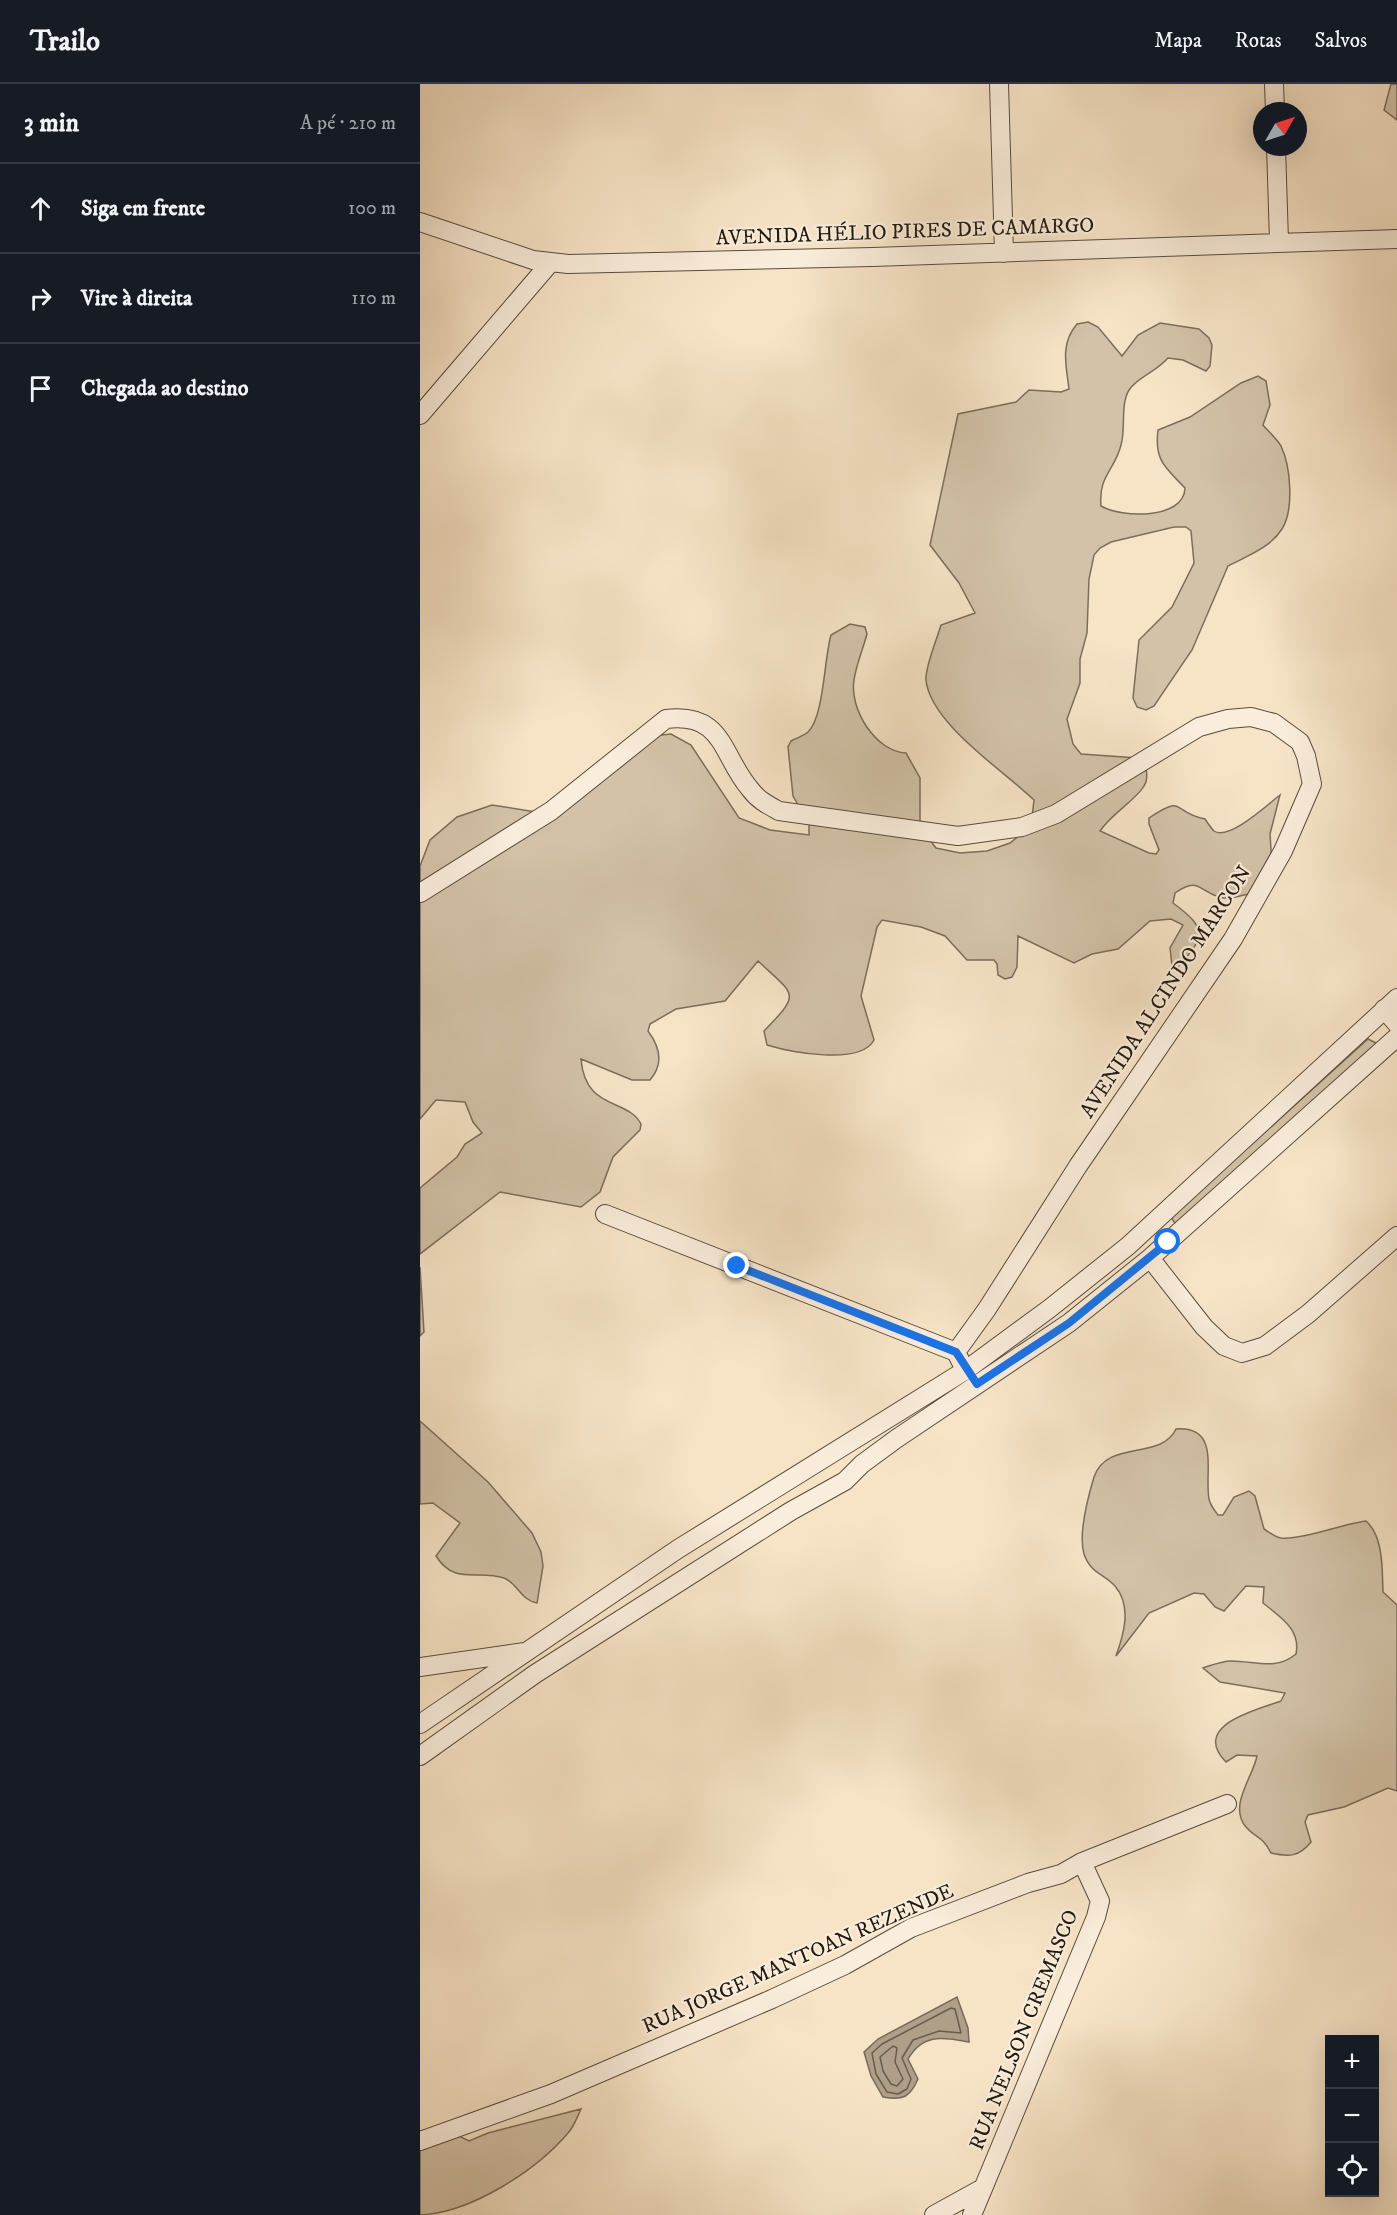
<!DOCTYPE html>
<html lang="pt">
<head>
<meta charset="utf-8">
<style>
  :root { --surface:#171b24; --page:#242831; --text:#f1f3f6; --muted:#9ea1a6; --line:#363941 }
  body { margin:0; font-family:"IM FELL DW Pica",serif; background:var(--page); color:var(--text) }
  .controls { position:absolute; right:18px; bottom:18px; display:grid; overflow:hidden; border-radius:0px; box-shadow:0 6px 24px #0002 }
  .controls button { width:54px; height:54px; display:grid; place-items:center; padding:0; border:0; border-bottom:2px solid var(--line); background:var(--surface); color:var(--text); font:30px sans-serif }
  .compass { position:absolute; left:833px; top:18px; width:54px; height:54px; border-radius:50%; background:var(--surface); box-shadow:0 6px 24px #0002; rotate:51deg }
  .stop { position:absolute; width:18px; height:18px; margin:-14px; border:4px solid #1a73e8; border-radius:50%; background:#fff }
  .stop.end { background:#1a73e8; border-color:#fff; box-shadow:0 2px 6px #0008 }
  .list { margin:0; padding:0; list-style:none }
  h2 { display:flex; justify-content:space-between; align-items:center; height:78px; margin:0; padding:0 24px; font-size:26px }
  h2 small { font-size:20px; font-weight:400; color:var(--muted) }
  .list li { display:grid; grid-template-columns:39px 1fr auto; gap:18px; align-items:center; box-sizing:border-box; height:90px; padding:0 24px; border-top:2px solid var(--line) }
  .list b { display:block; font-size:22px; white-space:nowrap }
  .list em { font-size:20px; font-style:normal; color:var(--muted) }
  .icon { flex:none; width:33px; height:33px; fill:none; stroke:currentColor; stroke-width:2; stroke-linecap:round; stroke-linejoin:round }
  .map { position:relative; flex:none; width:977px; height:2131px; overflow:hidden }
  header { display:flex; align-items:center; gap:36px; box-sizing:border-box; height:84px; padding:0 30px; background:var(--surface); border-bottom:2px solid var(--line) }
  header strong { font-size:28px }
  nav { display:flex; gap:33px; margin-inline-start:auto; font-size:21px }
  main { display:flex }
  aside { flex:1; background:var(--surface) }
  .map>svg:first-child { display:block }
  .green { fill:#d3c2a8; stroke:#7a6e5c; stroke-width:1.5 }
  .water { fill:#af9f89; stroke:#776a59; stroke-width:1.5 }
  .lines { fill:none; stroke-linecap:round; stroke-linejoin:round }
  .shore { stroke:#685c4c; stroke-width:1.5 }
  .minor-casing { stroke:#574c3e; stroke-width:20 }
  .minor { stroke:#faeddb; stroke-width:18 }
  .route { stroke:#1a73e8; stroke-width:8 }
  .labels { text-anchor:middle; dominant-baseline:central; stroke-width:4.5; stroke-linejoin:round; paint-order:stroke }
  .street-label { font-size:21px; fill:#221a10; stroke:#faeddb }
</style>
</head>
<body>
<header>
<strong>Trailo</strong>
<nav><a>Mapa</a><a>Rotas</a><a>Salvos</a></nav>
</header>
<main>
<aside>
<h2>3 min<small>A pé · 210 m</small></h2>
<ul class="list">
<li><svg class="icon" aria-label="ahead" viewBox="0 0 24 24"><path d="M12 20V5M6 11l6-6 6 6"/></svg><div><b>Siga em frente</b></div><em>100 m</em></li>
<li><svg class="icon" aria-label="right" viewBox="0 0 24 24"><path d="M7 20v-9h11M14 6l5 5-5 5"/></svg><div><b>Vire à direita</b></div><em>110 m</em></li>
<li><svg class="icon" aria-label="arrive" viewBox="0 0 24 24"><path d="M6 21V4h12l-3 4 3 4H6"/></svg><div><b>Chegada ao destino</b></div></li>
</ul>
</aside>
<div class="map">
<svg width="977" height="2131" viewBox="0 0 977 2131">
  <rect width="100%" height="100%" fill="#f7e4c7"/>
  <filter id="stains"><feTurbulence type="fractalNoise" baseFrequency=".00333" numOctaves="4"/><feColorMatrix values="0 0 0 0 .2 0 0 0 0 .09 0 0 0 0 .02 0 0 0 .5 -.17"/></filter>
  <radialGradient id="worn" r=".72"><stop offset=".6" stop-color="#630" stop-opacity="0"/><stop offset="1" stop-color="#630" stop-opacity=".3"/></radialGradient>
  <path class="green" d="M971,0H977V36L964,26Z
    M668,238L678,243L702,272L718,251L740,239L779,245L789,254L792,261L790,282L786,287L763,276L748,274C736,288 716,294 709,306C700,321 706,345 701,361C695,386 678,392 681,422C701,434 764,436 765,404C746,384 734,377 738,346L770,333L821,299L838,292L846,297L850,321L843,341C848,347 857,355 861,362C871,383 874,426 862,445C850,464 827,472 808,482L772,566L734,622L726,626L717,623L713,614L719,556L752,523L774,479L771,447L766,443H754L691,458L680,464L674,471L669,495L667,549L660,575V599L647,635L653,660L661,670L718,674L725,678C726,686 729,695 724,702C716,716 692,729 680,747L729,769L736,770L739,766L729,740V734C766,709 751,729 785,735C787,738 791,744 794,747C809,757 848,720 860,711L850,750L852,781L833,809C822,811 810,816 799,813C777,806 779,793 755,809L753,819C790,846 784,854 756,885L752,882L750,864L763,841L751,835L730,837L698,865L672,870L654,879L598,852L597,883L592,893L585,895L578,891L577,880L574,876H547L525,852L501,843L462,836L457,843L441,912L454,956C440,982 370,968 347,961L344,947C382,908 375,912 338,877L305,917L256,925L230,940L228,947C240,963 244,980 230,996H212L161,975C165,1027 208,1014 221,1040L220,1046L193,1073L180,1108L161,1123L80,1108L0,1170V1104L37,1073L45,1060L62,1049L53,1038L45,1018L16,1016L0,1035V782L10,756L37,733L72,721L116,728L232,652L251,650L271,661L319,734L350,746L389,751V740L373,712L368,663L371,657C376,654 384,652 388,648C404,633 404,575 411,551L430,540L445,543L447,550C443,565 436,581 434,596C429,625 456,668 486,669L500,694V743L516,764L540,769L567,767L590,759L611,742L614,716C584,687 510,639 506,596C505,583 517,555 521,541L555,529L539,499L510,461L538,330L596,318L609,306L641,308L649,305C646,280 640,260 657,240Z
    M948,955L958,960L756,1141L751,1133Z
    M0,1183L4,1248L0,1252Z
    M0,1337L68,1398L112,1449L121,1468L123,1482L117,1519C102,1517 97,1499 84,1494C57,1485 35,1502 16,1472L40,1439L13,1419L0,1420Z
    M756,1345C801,1342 784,1388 789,1415C790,1421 795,1427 798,1431H803L814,1413L829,1407L835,1412L844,1445C849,1448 855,1453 861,1454C882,1456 922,1440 946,1437C964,1453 962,1486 963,1508L977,1521V1707L968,1704L924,1723L888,1731L885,1738L891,1758C879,1773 869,1773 851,1769C842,1751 836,1755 826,1743C808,1722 833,1693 837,1672L817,1671L806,1678C770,1641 837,1626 861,1617L865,1609L800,1598L783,1584C792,1581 802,1577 811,1577C836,1577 856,1587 876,1570C881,1545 860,1533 843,1519L844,1503L826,1502L804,1527L795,1523L784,1510L774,1509L729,1529L696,1572C704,1550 712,1522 695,1502C683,1489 671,1490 664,1470C658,1449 668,1413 674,1393C687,1355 741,1377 756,1345Z
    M161,2025C157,2033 154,2043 148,2049C116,2087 50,2129 0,2131V2047L20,2043L49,2057L68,2049Z"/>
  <path class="water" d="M537,1913L548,1944L549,1958C523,1953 503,1949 488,1975L498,1995C490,2013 483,2017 463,2013L451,1992L444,1968L458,1955Z"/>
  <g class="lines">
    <path class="shore" d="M531,1924L535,1925L541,1949L519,1947L493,1956L482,1974L491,1995L487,2005L478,2010L467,2008L456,1990L452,1969L462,1960Z
      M473,1962L477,1964L475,1978L483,1995L477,2002L471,2000L463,1987L460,1973Z"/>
    <g class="minor-casing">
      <path id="minor" d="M579,0L584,169
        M854,0L855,27
        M856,63L859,157
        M0,138L113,176L148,180L453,173L977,155
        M0,331L131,178
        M0,809L131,727L246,635C304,628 301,671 330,705C338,716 348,721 359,727L538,752L602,743L636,730L779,643L808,635L831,633L854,639L880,658L886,672L892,700L863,767L813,855L658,1082L567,1225L536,1268
        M964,925L977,940
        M185,1130L536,1268L541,1278
        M730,1174L784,1243L804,1262L822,1269L845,1262L888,1230L977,1152
        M0,1583L105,1568
        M0,1640L258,1465L546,1286L629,1225L708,1162L977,914
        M0,1672L115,1590L371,1427L425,1397L442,1380L476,1355L649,1239L730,1174L977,953
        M0,2057L131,2010L352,1915L425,1881L491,1844L608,1799L641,1790L662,1778L807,1720
        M514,2131L563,2104
        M552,2131L676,1833L680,1817L662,1778"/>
    </g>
    <use href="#minor" class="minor"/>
  </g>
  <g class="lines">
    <path class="route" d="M317,1182L536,1268L557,1300L649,1239L748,1158"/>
  </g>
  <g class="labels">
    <g class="street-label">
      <text transform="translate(485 148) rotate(-2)">AVENIDA HÉLIO PIRES DE CAMARGO</text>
      <text transform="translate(746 908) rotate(-57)">AVENIDA ALCINDO MARCON</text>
      <text transform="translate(378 1875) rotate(-24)">RUA JORGE MANTOAN REZENDE</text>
      <text transform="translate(604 1946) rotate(-68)">RUA NELSON CREMASCO</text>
    </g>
  </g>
  <rect width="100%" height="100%" filter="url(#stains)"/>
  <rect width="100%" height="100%" fill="url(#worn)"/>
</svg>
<div class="controls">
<button>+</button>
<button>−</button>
<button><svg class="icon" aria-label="locate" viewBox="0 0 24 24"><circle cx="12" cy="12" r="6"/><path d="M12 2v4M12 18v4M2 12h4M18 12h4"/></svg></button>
</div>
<svg class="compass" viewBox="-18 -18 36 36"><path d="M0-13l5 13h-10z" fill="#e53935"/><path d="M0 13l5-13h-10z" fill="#9ea1a6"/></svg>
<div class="stop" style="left:748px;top:1158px"></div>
<div class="stop end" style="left:317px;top:1182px"></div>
</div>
</main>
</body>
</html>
